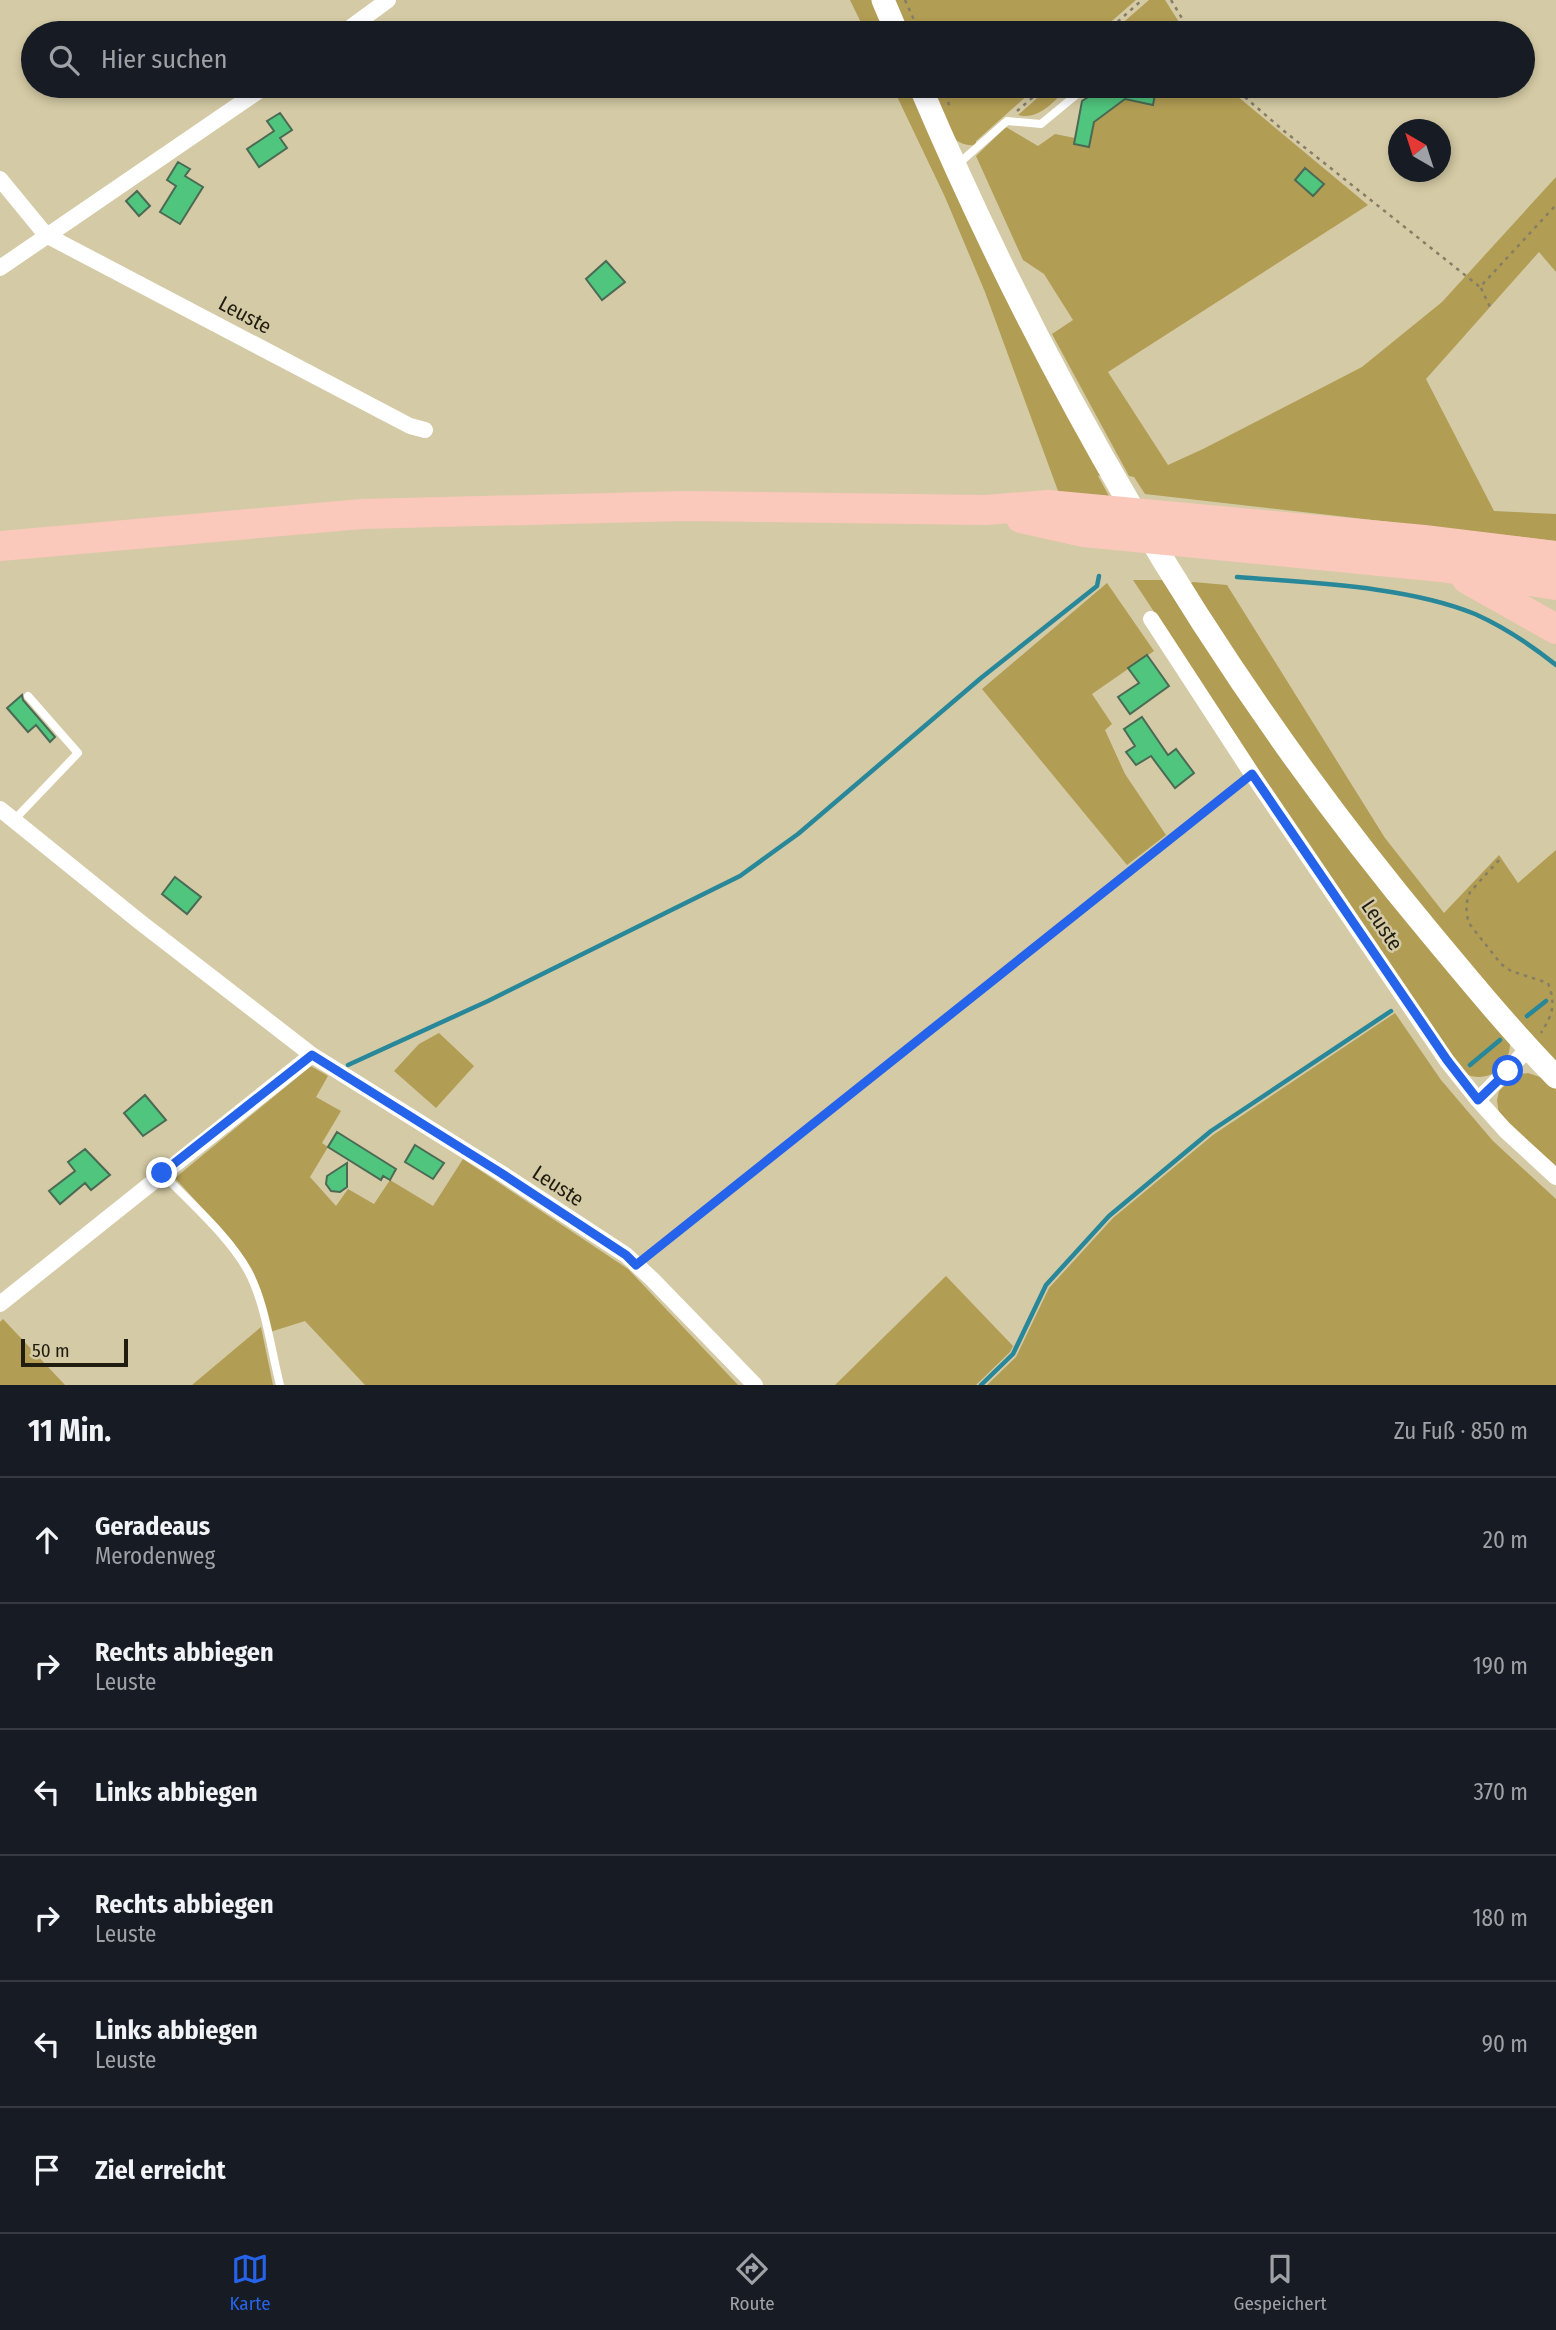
<!DOCTYPE html>
<html lang="de">
<head>
<meta charset="utf-8">
<style>
  :root { --surface:#171b24; --page:#242831; --text:#f1f3f6; --muted:#9ea1a6; --line:#363941; --accent:#2563eb }
  body { margin:0; font-family:"Fira Sans Condensed",sans-serif; background:var(--page); color:var(--text) }
  .compass { position:absolute; left:1388px; top:119px; width:63px; height:63px; border-radius:50%; background:var(--surface); box-shadow:0 4px 10px #0003; rotate:321deg }
  .scale { position:absolute; left:21px; bottom:18px; width:107px; box-sizing:border-box; padding-left:7px; border:4px solid #201c0f; border-top:0; font-size:19px; line-height:24px; white-space:nowrap; color:#201c0f; -webkit-text-stroke:5px #d4caa5; paint-order:stroke }
  .stop { position:absolute; width:21px; height:21px; margin:-16px; border:5px solid #2563eb; border-radius:50%; background:#fff }
  .stop.end { background:#2563eb; border-color:#fff; box-shadow:0 2px 7px #0008 }
  .list { margin:0; padding:0; list-style:none }
  h2 { display:flex; justify-content:space-between; align-items:center; height:91px; margin:0; padding:0 28px; font-size:30px }
  h2 small { font-size:23px; font-weight:400; color:var(--muted) }
  .list li { display:grid; grid-template-columns:46px 1fr auto; gap:21px; align-items:center; box-sizing:border-box; height:126px; padding:0 28px; border-top:2px solid var(--line) }
  .list b { display:block; font-size:26px; white-space:nowrap }
  .list p { margin:0; font-size:23px; white-space:nowrap; color:var(--muted) }
  .list em { font-size:23px; font-style:normal; color:var(--muted) }
  .icon { flex:none; width:38px; height:38px; fill:none; stroke:currentColor; stroke-width:2; stroke-linecap:round; stroke-linejoin:round }
  .map { position:relative; flex:none; width:1556px; height:1385px; overflow:hidden }
  .search { position:absolute; background:var(--surface); box-shadow:0 4px 10px #0003; left:21px; right:21px; top:21px; height:77px; display:flex; align-items:center; gap:18px; box-sizing:border-box; padding:0 24px; border-radius:38px; color:var(--muted); font-size:26px }
  .sheet { height:847px; background:var(--surface) }
  nav { display:flex; justify-content:space-around; align-items:center; box-sizing:border-box; height:98px; border-top:2px solid var(--line); background:var(--surface); font-size:19px; color:var(--muted) }
  nav a { display:grid; justify-items:center; gap:4px }
  nav .on { color:var(--accent) }
  .map>svg:first-child { display:block }
  .green { fill:#b29d54 }
  .lines { fill:none; stroke-linecap:round; stroke-linejoin:round }
  .stream { stroke:#288799; stroke-width:4.5 }
  .building { fill:#50c57e; stroke:#4b6a54; stroke-width:2 }
  .path { stroke:#867e64; stroke-width:2.5; stroke-dasharray:3.5 5; stroke-linecap:butt }
  .lane { stroke:#fff; stroke-width:8 }
  .street { stroke:#fff; stroke-width:16 }
  .secondary { stroke:#fff; stroke-width:23 }
  .highway { stroke:#fbc8bc; stroke-width:30 }
  .route { stroke:#2563eb; stroke-width:9 }
  .labels { text-anchor:middle; dominant-baseline:central; stroke-width:5; stroke-linejoin:round; paint-order:stroke }
  .street-label { font-size:21px; fill:#201c0f; stroke:#d4caa5 }
</style>
</head>
<body>
<div class="map">
<svg width="1556" height="1385" viewBox="0 0 1556 1385">
  <rect width="100%" height="100%" fill="#d4caa5"/>
  <path class="green" d="M850,0H874L888,33H866Z
    M891,0H1136L1098,33H905Z
    M1149,0H1165L1186,33H1111Z
    M892,86H911L1101,475L1098,476L1113,503L1061,499L985,292L945,197Z
    M927,86H1038L976,141V145C945,149 937,108 927,86Z
    M1051,86H1068C1056,100 1039,121 1018,115Z
    M1137,86H1225L1368,205L1108,372L1168,465L1203,449L1362,367L1442,302L1556,177V272L1539,252L1426,379L1494,511L1556,514V541L1145,494L1134,477L1129,476L1052,334L1073,320L1044,274L1023,260L976,156L1006,127L1038,146L1055,134L1075,138L1074,144L1089,147L1094,122L1125,99L1153,104L1156,90Z
    M1133,580H1162L1205,645L1510,1043C1510,1068 1488,1084 1465,1074L1351,909Z
    M1193,582L1227,585L1385,838L1444,913L1499,855L1518,883L1556,850V1066L1343,813L1187,585Z
    M1107,583L1154,651L1092,694L1112,724L1105,730L1125,774L1166,835L1127,865L982,689Z
    M1395,1013L1441,1080L1493,1141L1556,1199V1385H987L1016,1357L1049,1288L1113,1218L1213,1135Z
    M439,1033L474,1066L436,1108L394,1071L419,1044Z
    M311,1066L328,1076L316,1097L341,1111L322,1143L328,1147L310,1177L336,1206L348,1189L374,1204L390,1180L433,1206L463,1159L628,1269L738,1385H365L305,1321L270,1332L251,1269L233,1242L175,1178Z
    M1528,1073L1546,1079L1556,1089V1168L1499,1115L1497,1100L1499,1091L1516,1075Z
    M946,1276L1013,1346L1010,1352L976,1385H835Z
    M3,1319L65,1385H0V1322Z
    M261,1327L273,1385H192Z"/>
  <g class="lines">
    <path class="stream" d="M1237,577C1310,583 1407,586 1475,614C1504,627 1531,645 1556,665
      M1527,1016L1546,1001
      M348,1065L488,1001L740,876L798,834L981,678L1097,586L1099,576
      M1470,1065L1500,1040
      M981,1385L1013,1354L1046,1285L1109,1216L1211,1131L1391,1011"/>
  </g>
  <path class="building" d="M1105,86H1137L1156,89L1153,105L1125,99L1094,122L1089,147L1074,144L1082,101Z
    M280,113L292,130L280,138L287,148L259,167L247,149L274,131L267,121Z
    M178,162L190,169L185,176L203,187L180,224L160,212L176,186L167,180Z
    M1305,168L1324,184L1313,196L1295,180Z
    M137,191L150,206L139,216L126,201Z
    M606,261L625,282L602,300L586,279Z
    M1147,655L1169,686L1130,714L1118,697L1139,683L1128,668Z
    M22,695L23,700L55,737L50,742L36,725L28,732L7,708Z
    M1142,717L1168,755L1176,749L1194,773L1175,788L1151,756L1136,765L1126,752L1135,746L1124,729Z
    M175,877L201,897L187,914L162,894Z
    M145,1095L166,1120L143,1136L124,1113Z
    M337,1132L396,1169L390,1180L383,1176L381,1180L328,1147Z
    M415,1145L444,1163L433,1179L405,1162Z
    M85,1149L110,1175L91,1190L85,1183L60,1204L49,1191L75,1171L68,1162Z
    M347,1163V1187L340,1192L331,1191L326,1184L327,1176Z"/>
  <g class="lines">
    <path class="path" d="M905,0L920,33
      M1171,0L1191,33
      M1105,33L1142,0
      M942,86L951,110
      M1232,86L1284,131L1480,287L1556,205
      M1017,111L1046,86
      M1481,288L1490,307
      M1499,860L1470,892L1466,905L1468,922L1501,964L1511,971L1548,983C1556,1005 1553,1013 1541,1033
      M647,1256L1241,782"/>
    <path class="lane" d="M957,165L1007,121L1041,124L1087,86
      M14,820L78,753L28,696
      M162,1173C190,1203 228,1235 248,1271C265,1302 271,1350 280,1385"/>
    <path class="street" d="M343,33L388,0
      M0,179L46,235L410,426L425,430
      M0,268L266,86
      M1151,619L1252,774L1447,1061L1478,1100
      M0,809L140,922L312,1055L501,1173L626,1255L653,1280L755,1385
      M1529,1048L1478,1100L1505,1130L1556,1177
      M0,1304L312,1055"/>
    <path class="secondary" d="M883,0L897,33
      M920,86C1050,391 1218,679 1431,934C1471,982 1512,1032 1556,1077"/>
    <path class="highway" d="M1021,518L1084,532L1441,567L1556,585
      M0,546L362,514L685,506L986,510L1048,505L1424,540L1556,556
      M1467,579L1556,629"/>
  </g>
  <g class="lines">
    <path class="route" d="M162,1173L312,1055L501,1173L626,1255L636,1265L1252,774L1447,1060L1478,1100L1508,1071"/>
  </g>
  <g class="labels">
    <g class="street-label">
      <text transform="translate(245 315) rotate(28)">Leuste</text>
      <text transform="translate(1382 925) rotate(56)">Leuste</text>
      <text transform="translate(558 1186) rotate(33)">Leuste</text>
    </g>
  </g>
</svg>
<svg class="compass" viewBox="-18 -18 36 36"><path d="M0-13l5 13h-10z" fill="#e53935"/><path d="M0 13l5-13h-10z" fill="#9ea1a6"/></svg>
<div class="scale">50 m</div>
<div class="stop" style="left:1508px;top:1071px"></div>
<div class="stop end" style="left:162px;top:1173px"></div>
<div class="search"><svg class="icon" aria-label="search" viewBox="0 0 24 24"><circle cx="10" cy="10" r="6"/><path d="M15 15l6 6"/></svg>Hier suchen</div>
</div>
<section class="sheet">
<h2>11 Min.<small>Zu Fuß · 850 m</small></h2>
<ul class="list">
<li><svg class="icon" aria-label="ahead" viewBox="0 0 24 24"><path d="M12 20V5M6 11l6-6 6 6"/></svg><div><b>Geradeaus</b><p>Merodenweg</p></div><em>20 m</em></li>
<li><svg class="icon" aria-label="right" viewBox="0 0 24 24"><path d="M7 20v-9h11M14 6l5 5-5 5"/></svg><div><b>Rechts abbiegen</b><p>Leuste</p></div><em>190 m</em></li>
<li><svg class="icon" aria-label="left" viewBox="0 0 24 24"><path d="M17 20v-9H6M10 6l-5 5 5 5"/></svg><div><b>Links abbiegen</b></div><em>370 m</em></li>
<li><svg class="icon" aria-label="right" viewBox="0 0 24 24"><path d="M7 20v-9h11M14 6l5 5-5 5"/></svg><div><b>Rechts abbiegen</b><p>Leuste</p></div><em>180 m</em></li>
<li><svg class="icon" aria-label="left" viewBox="0 0 24 24"><path d="M17 20v-9H6M10 6l-5 5 5 5"/></svg><div><b>Links abbiegen</b><p>Leuste</p></div><em>90 m</em></li>
<li><svg class="icon" aria-label="arrive" viewBox="0 0 24 24"><path d="M6 21V4h12l-3 4 3 4H6"/></svg><div><b>Ziel erreicht</b></div></li>
</ul>
</section>
<nav>
<a class="on"><svg class="icon" aria-label="map" viewBox="0 0 24 24"><path d="M3 6l6-2 6 2 6-2v14l-6 2-6-2-6 2zM9 4v14M15 6v14"/></svg>Karte</a>
<a><svg class="icon" aria-label="directions" viewBox="0 0 24 24"><path d="M12 3l9 9-9 9-9-9zM9 14v-3h6M13 9l2 2-2 2"/></svg>Route</a>
<a><svg class="icon" aria-label="saved" viewBox="0 0 24 24"><path d="M7 4h10v16l-5-4-5 4z"/></svg>Gespeichert</a>
</nav>
</body>
</html>
